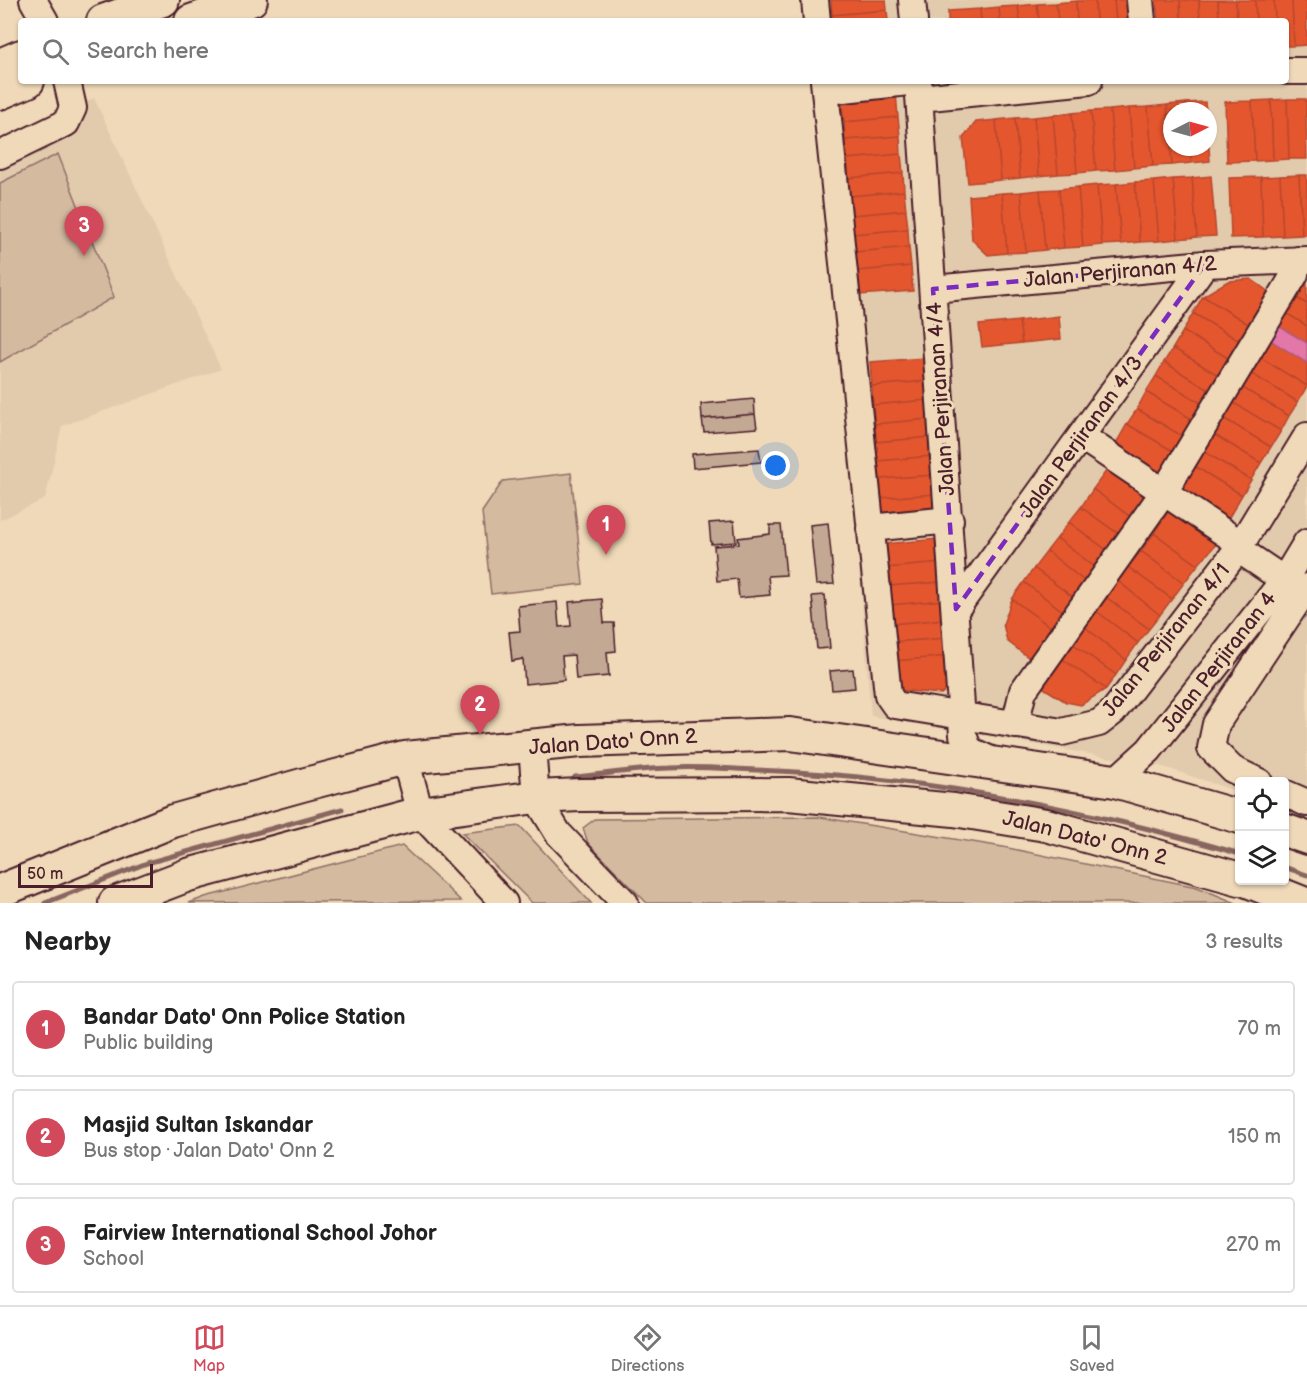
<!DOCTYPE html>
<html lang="en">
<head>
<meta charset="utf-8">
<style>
  :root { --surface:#fff; --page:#f2f2f2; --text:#222; --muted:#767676; --line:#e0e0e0; --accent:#d1495b }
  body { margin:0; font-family:"Balsamiq Sans",sans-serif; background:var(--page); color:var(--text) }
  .controls { position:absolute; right:18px; bottom:18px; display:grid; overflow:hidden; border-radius:6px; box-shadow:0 2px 4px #0004 }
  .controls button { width:54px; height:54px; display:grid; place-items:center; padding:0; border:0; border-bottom:2px solid var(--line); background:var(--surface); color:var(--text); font:30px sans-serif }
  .compass { position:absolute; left:1163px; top:102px; width:54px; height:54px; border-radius:50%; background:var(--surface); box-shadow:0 2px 4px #0004; rotate:84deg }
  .scale { position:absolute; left:18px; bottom:15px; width:135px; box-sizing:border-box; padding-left:6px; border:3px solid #4a1f2b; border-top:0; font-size:16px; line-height:21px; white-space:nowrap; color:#4a1f2b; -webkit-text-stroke:4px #efd9b8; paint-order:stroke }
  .you { position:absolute; left:776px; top:466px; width:21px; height:21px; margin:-15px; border:4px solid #fff; border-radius:50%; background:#1a73e8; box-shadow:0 0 0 9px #1a73e833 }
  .badge { display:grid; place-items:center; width:39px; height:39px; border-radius:50%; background:var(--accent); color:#fff; font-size:20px; font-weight:700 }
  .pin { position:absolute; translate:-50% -50px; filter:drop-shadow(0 2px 3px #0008) }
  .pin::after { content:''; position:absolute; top:32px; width:21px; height:18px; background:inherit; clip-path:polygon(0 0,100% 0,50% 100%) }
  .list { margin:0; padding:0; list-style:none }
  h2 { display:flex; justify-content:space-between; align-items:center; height:78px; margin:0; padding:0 24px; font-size:26px }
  h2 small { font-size:20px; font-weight:400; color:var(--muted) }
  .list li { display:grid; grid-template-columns:39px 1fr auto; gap:18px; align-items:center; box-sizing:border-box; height:96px; margin:0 12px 12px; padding:0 12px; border:2px solid var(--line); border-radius:6px }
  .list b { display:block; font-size:22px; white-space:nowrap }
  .list p { margin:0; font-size:20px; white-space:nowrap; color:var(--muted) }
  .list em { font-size:20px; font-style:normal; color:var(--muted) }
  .icon { flex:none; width:33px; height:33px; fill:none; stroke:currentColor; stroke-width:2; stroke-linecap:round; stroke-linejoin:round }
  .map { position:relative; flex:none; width:1307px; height:903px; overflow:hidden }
  .search { position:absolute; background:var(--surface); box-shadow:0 2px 4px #0004; left:18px; right:18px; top:18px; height:66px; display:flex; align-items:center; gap:15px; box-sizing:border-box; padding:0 21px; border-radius:6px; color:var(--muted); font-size:22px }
  .sheet { height:402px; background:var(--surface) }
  nav { display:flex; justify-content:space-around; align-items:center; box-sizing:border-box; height:84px; border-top:2px solid var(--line); background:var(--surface); font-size:16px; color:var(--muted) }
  nav a { display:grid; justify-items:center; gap:3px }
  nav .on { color:var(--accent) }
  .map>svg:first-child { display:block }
  .built { fill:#e2caad; fill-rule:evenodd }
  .grass { fill:#d4bba0; stroke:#8f6d66; stroke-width:1.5 }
  .shops { fill:#e4572e; stroke:#b6462d; stroke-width:1.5 }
  .health { fill:#e377a8; stroke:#b55d82; stroke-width:1.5 }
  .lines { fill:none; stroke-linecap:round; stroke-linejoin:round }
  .stream { stroke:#896560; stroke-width:5 }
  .building { fill:#c3a893; stroke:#4a1f2b; stroke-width:1.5 }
  .minor-casing { stroke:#4a1f2b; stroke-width:30 }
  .major-casing { stroke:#4a1f2b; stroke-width:36 }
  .minor { stroke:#efd9b8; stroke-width:26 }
  .major { stroke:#efd9b8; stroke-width:32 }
  .marked { fill:none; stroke:#7b2cbf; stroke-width:4.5; stroke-dasharray:12 8; stroke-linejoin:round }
  .labels { text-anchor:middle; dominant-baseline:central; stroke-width:6; stroke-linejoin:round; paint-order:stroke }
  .street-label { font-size:21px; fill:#4a1f2b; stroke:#efd9b8 }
</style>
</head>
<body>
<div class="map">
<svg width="1307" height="903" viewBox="0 0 1307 903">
  <rect width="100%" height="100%" fill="#efd9b8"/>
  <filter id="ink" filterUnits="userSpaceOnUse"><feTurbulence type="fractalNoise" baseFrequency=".0167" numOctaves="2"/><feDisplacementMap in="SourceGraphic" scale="12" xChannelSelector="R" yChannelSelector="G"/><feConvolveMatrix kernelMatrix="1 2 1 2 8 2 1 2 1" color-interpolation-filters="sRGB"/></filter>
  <g filter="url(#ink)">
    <path class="built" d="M800,0H1307V815L1285,807L1284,782H1240L1239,792L1164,767L871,716L843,363L810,81H1286V21H803ZM1172,111H1208V147H1172Z
      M94,98L221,369L62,426L45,499L0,520V142Z"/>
    <path class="grass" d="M58,154L114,297L0,362V183Z
      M571,473L583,584L491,594L482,512L503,481Z
      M819,817L1003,847L1197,887L1236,903H647L588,843L583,828L595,819Z
      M520,826L591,903H532L462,833Z
      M402,846L461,901L189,903L205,897Z"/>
    <path class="shops" d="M831,0H886L887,10L832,15Z
      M1095,0L1096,21H1077L1076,1Z
      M1095,0H1114L1116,21H1096Z
      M1114,0H1133L1135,21H1116Z
      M1156,0H1180L1181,21H1158Z
      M1180,0H1199L1200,21H1181Z
      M1199,0H1218L1219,21H1200Z
      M1218,0H1236L1237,21H1219Z
      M1236,0H1255L1256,21H1237Z
      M1255,0H1274L1275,21H1256Z
      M1274,0H1292L1294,46H1286V21H1275Z
      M1292,0H1307V45L1294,46Z
      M1076,1L1077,21H1058L1056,3Z
      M1056,3L1058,21H1039L1037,4Z
      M1037,4L1039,21H1020L1018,6Z
      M1018,6L1020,21H1000L999,7Z
      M999,7L1000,21H981L980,9Z
      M980,9L981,21H948V11Z
      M887,10L888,21H833L832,15Z
      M896,93L898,117L844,122L841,98Z
      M1287,99L1289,159L1273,160L1271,100Z
      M1287,99H1306L1307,159H1289Z
      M1271,100L1273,160L1255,161L1252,101Z
      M1252,101L1255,161L1227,162L1225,102Z
      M1205,102L1206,111H1187L1186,103Z
      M1186,103L1187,111H1172V147H1190L1191,163L1172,165L1167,105Z
      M1167,105L1172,165L1153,166L1148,107Z
      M1148,107L1153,166L1134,168L1129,108Z
      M1129,108L1134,168L1115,170L1110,110Z
      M1110,110L1115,170L1096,171L1091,111Z
      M1091,111L1096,171L1077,173L1072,113Z
      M1072,113L1077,173L1058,174L1053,115Z
      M1053,115L1058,174L1039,176L1034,117Z
      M898,117L900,136L845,140L844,122Z
      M1034,117L1039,176L1020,178L1015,118Z
      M1015,118L1020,178L1001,180L996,120Z
      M996,120L1001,180L968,183L963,138L976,122Z
      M1208,134L1210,161L1191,163L1190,147H1208Z
      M900,136L901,154L847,159L845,140Z
      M901,154L903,173L849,178L847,159Z
      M903,173L904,191L850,196L849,178Z
      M1299,175L1302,235L1283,236L1280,176Z
      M1299,175H1307V235H1302Z
      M1211,176L1216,236L1197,237L1192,178Z
      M1280,176L1283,236L1263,237L1261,177Z
      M1261,177L1263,237L1231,238L1229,178Z
      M1192,178L1197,237L1178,239L1173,179Z
      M1173,179L1178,239L1159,241L1154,181Z
      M1154,181L1159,241L1140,242L1135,182Z
      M1135,182L1140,242L1121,244L1116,184Z
      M1116,184L1121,244L1102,245L1097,185Z
      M1097,185L1102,245L1083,247L1078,187Z
      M1078,187L1083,247L1064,248L1059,189Z
      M1059,189L1064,248L1045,250L1040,190Z
      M1040,190L1045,250L1026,252L1021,192Z
      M904,191L906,210L852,215L850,196Z
      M1021,192L1026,252L1007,253L1002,193Z
      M1002,193L1007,253L988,255L972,240L969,196Z
      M906,210L908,229L853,234L852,215Z
      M908,229L909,247L855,252L853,234Z
      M909,247L911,266L857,271L855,252Z
      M911,266L913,291L859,295L857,271Z
      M1307,274V304L1292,295Z
      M1251,279L1273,295L1253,327L1203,296L1228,281Z
      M1292,295L1307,304V326L1283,311Z
      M1203,296L1253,327L1243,343L1193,313Z
      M1283,311L1307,326V343L1275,324Z
      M1193,313L1243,343L1233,361L1183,331Z
      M1059,316L1061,339L1022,343L1019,321Z
      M1019,321L1022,343L982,347L979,325Z
      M1183,331L1233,361L1223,378L1173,348Z
      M1267,338L1307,363V386L1256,355Z
      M1173,348L1223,378L1214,393L1164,362Z
      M1256,355L1307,386L1298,402L1247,371Z
      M924,358L926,381L872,386L870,362Z
      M1164,362L1214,393L1206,406L1156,376Z
      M1247,371L1298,402L1289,416L1238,385Z
      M1156,376L1206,406L1197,422L1146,392Z
      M926,381L927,400L873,405L872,386Z
      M1238,385L1289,416L1281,431L1229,400Z
      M1146,392L1197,422L1187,439L1137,409Z
      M927,400L929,419L875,424L873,405Z
      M1229,400L1281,431L1271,447L1220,416Z
      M1137,409L1187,439L1178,454L1127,424Z
      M1220,416L1271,447L1261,463L1210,432Z
      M929,419L931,437L876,442L875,424Z
      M1127,424L1178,454L1164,478L1114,447Z
      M1210,432L1261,463L1251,480L1200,449Z
      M931,437L932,456L878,461L876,442Z
      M1200,449L1251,480L1242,495L1191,464Z
      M932,456L934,475L880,479L878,461Z
      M1191,464L1242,495L1228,519L1177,488Z
      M1109,467L1150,502L1136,521L1093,489Z
      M934,475L936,494L881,498L880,479Z
      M1093,489L1136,521L1124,538L1081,507Z
      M936,494L938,516L884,520L881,498Z
      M1081,507L1124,538L1112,554L1069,522Z
      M1169,510L1218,542L1198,565L1154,533Z
      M1069,522L1112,554L1100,571L1057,538Z
      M1154,533L1198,565L1184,583L1141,551Z
      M1057,538L1100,571L1089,585L1047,551Z
      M938,539L941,563L886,568L884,544Z
      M1047,551L1089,585L1078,601L1034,568Z
      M1141,551L1184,583L1172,599L1128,567Z
      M941,563L942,582L888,586L886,568Z
      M1128,567L1172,599L1160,615L1118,581Z
      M1034,568L1078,601L1068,615L1024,582Z
      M1118,581L1160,615L1149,629L1106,597Z
      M942,582L944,600L890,605L888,586Z
      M1024,582L1068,615L1056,631L1012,599Z
      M1106,597L1149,629L1138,643L1095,610Z
      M1012,599L1056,631L1033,661L1007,641L1003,624Z
      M944,600L946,619L891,624L890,605Z
      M1095,610L1138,643L1126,660L1085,627Z
      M946,619L947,638L893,642L891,624Z
      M1085,627L1126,660L1116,675L1072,643Z
      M947,638L949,656L895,661L893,642Z
      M1072,643L1116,675L1106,689L1061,658Z
      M949,656L952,686L941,694L898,690L895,661Z
      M1061,658L1106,689L1081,705L1066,702L1039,685Z"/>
    <path class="health" d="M1275,324L1307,343V363L1267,338Z"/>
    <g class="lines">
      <path class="stream" d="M575,777C606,774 638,769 670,768C698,766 728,769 756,770C922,776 1081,807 1240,854
        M1284,867L1307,875
        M45,903L147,863L342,809"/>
    </g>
    <path class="building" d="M754,399L755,414L702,419L701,404Z
      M755,414L757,428L704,432L702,419Z
      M759,449L761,462L693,468L692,454Z
      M734,521L736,542L711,544L709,523Z
      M828,523L834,584L816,585L810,525Z
      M770,525H781L786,575L768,576L770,595L739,598L737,579L717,581L714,546L739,544L738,538L770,534Z
      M825,595L830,648L817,649L812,596Z
      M602,599L604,623H614L616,651L607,652L609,676L576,679L574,655L562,656L564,680L525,684L523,659L512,661L509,632L520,631L518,606L557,602L559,627L571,626L569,602Z
      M853,669L855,688L832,690L830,671Z"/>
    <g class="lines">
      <g class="minor-casing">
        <path id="minor" d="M33,0L45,21
          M815,0L817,21
          M912,0L914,21
          M1140,0L1142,21
          M1286,71H1307
          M824,81L888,695L895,705L1062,732L1099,723L1113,712L1238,549L1307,436
          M918,81L963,735L969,750L993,761
          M825,91L918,81
          M920,98L1089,81
          M0,155L66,123L73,108L67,81
          M933,289L1205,264L1307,260
          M1082,437L1241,544
          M870,528L950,520
          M1238,549L1284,580
          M956,609L1205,264
          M1015,725L1023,691L1164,492L1295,274L1297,260
          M532,747L536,797L558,833L625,903
          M405,758L420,813L504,903
          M1115,781L1149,750L1284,580L1307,542
          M1259,782L1232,769L1211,748L1216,724L1307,587
          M1284,793L1307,803"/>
      </g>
      <g class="major-casing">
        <path id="major" d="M103,21L163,0
          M191,21L251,0
          M0,65L21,56
          M0,93L28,81
          M1284,830L1307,838
          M1245,880L1303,903
          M0,891L173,821L302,785L405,758L580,741L790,734L1115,781L1240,817
          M115,903L188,875L420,813L536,797L580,795L788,794L954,810L1046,825L1240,879"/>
      </g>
      <use href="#minor" class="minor"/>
      <use href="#major" class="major"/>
    </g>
  </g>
  <path class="marked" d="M1205,264L956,609L933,289Z"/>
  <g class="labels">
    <g class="street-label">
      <text transform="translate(1120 272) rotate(-5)">Jalan Perjiranan 4/2</text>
      <text transform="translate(941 399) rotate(-94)">Jalan Perjiranan 4/4</text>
      <text transform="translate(1081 437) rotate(-54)">Jalan Perjiranan 4/3</text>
      <text transform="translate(1166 640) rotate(-51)">Jalan Perjiranan 4/1</text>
      <text transform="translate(1219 662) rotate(-52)">Jalan Perjiranan 4</text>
      <text transform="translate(613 742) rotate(-4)">Jalan Dato' Onn 2</text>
      <text transform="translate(1085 838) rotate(14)">Jalan Dato' Onn 2</text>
    </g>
  </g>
</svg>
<div class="controls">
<button><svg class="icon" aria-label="locate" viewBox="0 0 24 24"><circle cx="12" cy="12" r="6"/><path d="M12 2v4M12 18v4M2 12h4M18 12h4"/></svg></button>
<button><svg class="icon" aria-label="layers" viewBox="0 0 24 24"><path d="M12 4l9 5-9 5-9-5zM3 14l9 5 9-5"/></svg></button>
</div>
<svg class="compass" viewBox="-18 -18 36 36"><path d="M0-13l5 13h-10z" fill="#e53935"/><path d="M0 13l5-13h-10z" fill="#767676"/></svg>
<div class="scale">50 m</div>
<div class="you"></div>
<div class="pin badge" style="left:606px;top:555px">1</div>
<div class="pin badge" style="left:480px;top:735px">2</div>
<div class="pin badge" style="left:84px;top:256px">3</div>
<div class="search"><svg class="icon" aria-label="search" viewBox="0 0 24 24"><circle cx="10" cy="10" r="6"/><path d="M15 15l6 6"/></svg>Search here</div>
</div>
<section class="sheet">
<h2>Nearby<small>3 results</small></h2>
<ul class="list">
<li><span class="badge">1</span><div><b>Bandar Dato' Onn Police Station</b><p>Public building</p></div><em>70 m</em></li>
<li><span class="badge">2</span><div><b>Masjid Sultan Iskandar</b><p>Bus stop · Jalan Dato' Onn 2</p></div><em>150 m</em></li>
<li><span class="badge">3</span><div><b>Fairview International School Johor</b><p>School</p></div><em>270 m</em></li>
</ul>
</section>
<nav>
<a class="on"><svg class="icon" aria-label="map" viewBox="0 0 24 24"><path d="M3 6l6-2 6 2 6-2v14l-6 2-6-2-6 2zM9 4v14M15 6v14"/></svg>Map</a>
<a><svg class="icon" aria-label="directions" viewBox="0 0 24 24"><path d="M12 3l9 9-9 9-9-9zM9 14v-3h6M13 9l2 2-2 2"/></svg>Directions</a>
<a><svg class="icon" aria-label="saved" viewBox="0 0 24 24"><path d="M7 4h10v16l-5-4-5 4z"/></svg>Saved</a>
</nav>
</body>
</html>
